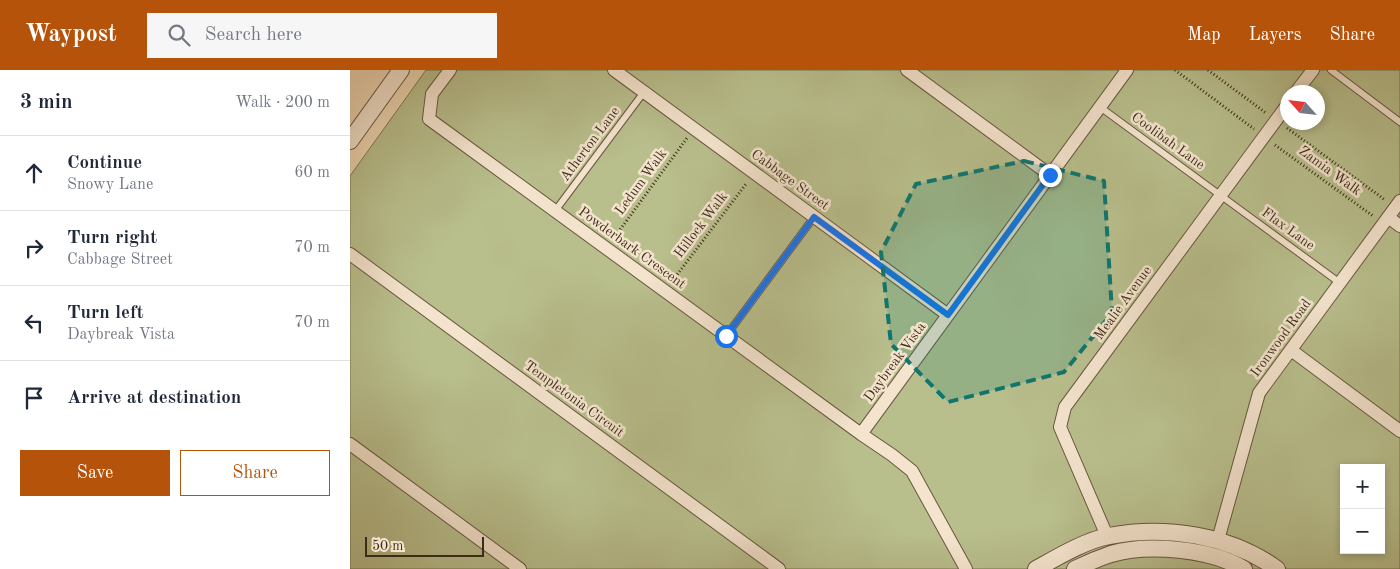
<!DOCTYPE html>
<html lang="en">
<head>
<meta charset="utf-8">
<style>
  :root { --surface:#fff; --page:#f6f6f7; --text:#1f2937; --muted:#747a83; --line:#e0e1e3; --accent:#b45309 }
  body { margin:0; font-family:"Old Standard TT",serif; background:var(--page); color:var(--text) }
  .controls { position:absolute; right:15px; bottom:15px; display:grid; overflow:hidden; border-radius:0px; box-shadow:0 2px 8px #0003 }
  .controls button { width:45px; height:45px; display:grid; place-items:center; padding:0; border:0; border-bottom:1px solid var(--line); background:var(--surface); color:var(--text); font:25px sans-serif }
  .compass { position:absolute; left:930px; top:15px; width:45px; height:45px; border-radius:50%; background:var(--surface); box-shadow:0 2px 8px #0003; rotate:297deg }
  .scale { position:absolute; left:15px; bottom:12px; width:119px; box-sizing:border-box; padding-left:5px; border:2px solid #3d2d18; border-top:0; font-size:14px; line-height:18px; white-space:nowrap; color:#3d2d18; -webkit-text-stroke:4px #f4e4ce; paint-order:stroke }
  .stop { position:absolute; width:15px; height:15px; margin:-11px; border:4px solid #1a73e8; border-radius:50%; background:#fff }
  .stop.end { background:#1a73e8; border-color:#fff; box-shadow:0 1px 5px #0008 }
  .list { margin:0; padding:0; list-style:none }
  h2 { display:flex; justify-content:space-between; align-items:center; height:65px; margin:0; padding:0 20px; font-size:21px }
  h2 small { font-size:16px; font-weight:400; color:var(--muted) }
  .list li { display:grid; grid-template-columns:32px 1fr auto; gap:15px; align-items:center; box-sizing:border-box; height:75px; padding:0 20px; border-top:1px solid var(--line) }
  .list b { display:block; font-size:19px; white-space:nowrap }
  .list p { margin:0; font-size:16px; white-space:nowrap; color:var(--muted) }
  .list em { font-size:16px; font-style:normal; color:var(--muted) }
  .actions { display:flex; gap:10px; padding:15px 20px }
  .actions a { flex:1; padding:11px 0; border:1px solid var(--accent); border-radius:0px; text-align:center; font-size:18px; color:var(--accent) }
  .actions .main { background:var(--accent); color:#fff }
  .icon { flex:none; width:28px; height:28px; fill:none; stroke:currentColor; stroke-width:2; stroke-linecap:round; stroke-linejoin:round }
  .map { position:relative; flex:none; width:1050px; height:499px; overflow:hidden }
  header { display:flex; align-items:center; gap:30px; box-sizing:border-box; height:70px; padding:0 25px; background:var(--accent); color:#fff }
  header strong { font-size:24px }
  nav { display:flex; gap:28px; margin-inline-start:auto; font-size:18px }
  .search { width:350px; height:45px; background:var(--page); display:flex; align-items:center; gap:12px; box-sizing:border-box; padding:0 18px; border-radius:0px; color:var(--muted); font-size:19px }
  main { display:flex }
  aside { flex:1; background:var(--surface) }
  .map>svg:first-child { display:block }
  .green { fill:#b8be8c; stroke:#7a7652; fill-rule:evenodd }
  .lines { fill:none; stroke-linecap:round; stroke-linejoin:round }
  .service-casing { stroke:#69573f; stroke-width:8 }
  .minor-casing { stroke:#69573f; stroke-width:14 }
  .tertiary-casing { stroke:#69573f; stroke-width:18 }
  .path { stroke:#3d2d18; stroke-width:3; stroke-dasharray:1 2.5; stroke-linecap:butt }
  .service { stroke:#f4e4ce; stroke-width:6 }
  .minor { stroke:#f4e4ce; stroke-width:12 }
  .tertiary { stroke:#f4e4ce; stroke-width:16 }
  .route { stroke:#1a73e8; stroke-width:6 }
  .marked { fill:#0f766e; fill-opacity:0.2; stroke:#0f766e; stroke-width:4; stroke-dasharray:10 6; stroke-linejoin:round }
  .labels { text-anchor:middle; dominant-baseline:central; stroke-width:5; stroke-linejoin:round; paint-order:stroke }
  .street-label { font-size:14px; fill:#3d2d18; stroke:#f4e4ce }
</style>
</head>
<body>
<header>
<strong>Waypost</strong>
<div class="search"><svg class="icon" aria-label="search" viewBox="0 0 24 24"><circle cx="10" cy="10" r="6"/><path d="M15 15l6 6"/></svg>Search here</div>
<nav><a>Map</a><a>Layers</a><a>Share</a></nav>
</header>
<main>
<aside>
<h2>3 min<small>Walk · 200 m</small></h2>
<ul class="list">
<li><svg class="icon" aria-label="ahead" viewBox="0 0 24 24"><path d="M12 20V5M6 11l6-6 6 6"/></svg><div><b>Continue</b><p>Snowy Lane</p></div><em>60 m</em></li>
<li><svg class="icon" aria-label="right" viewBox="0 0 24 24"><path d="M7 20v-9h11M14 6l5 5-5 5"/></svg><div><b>Turn right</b><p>Cabbage Street</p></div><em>70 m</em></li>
<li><svg class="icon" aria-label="left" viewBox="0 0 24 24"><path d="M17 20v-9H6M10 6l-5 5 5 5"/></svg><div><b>Turn left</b><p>Daybreak Vista</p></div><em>70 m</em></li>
<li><svg class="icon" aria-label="arrive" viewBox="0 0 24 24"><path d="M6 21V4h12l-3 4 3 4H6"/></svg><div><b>Arrive at destination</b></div></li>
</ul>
<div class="actions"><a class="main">Save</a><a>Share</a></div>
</aside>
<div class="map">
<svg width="1050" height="499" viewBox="0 0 1050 499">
  <rect width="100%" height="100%" fill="#eed6b3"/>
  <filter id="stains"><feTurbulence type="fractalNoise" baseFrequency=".004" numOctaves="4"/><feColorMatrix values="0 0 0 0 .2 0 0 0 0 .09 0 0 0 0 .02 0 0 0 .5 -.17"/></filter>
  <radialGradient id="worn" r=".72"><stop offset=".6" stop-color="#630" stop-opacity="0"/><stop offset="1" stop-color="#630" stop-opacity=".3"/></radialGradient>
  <path class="green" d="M76,0H1050V499H0V106ZM938,22H968V52H938ZM994,398H1031V480H994Z"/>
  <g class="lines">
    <g class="service-casing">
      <path id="service" d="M981,0L1050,52
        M750,37L990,213
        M205,141L294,22
        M376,266L464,147"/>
    </g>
    <g class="minor-casing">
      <path id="minor" d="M100,0L82,24L79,49L511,364
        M264,0L598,245
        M557,0L700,105
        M946,22L963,0
        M1038,147L1050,156
        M0,184L429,499
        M941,280L1050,361
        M0,374L170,499
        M757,466L710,357L715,337L938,34
        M868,470L909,323L1050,131
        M616,499L562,401L542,385L511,364L777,0"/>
    </g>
    <g class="tertiary-casing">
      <path id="tertiary" d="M0,71L51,0
        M686,499C706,488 736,470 759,466C815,455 880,465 927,499
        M725,499C737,493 749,488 761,484C798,473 861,479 894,499"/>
    </g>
    <path class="path" d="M825,0L904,59
      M858,0L916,43
      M937,58L1035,130
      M925,75L1023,146
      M264,168L337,68
      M323,210L396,114"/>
    <use href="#service" class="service"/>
    <use href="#minor" class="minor"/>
    <use href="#tertiary" class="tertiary"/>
  </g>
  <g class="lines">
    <path class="route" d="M376,266L464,147L598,245L700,105"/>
  </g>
  <path class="marked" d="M674,91L754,111L762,243L714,302L598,332L541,274L531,182L566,114Z"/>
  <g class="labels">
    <g class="street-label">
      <text transform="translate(818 71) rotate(36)">Coolibah Lane</text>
      <text transform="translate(240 74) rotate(-53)">Atherton Lane</text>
      <text transform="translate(980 101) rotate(36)">Zamia Walk</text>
      <text transform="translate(440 110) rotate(36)">Cabbage Street</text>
      <text transform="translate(291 112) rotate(-54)">Ledum Walk</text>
      <text transform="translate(351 155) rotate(-53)">Hillock Walk</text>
      <text transform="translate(938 159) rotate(36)">Flax Lane</text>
      <text transform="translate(282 178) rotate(36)">Powderbark Crescent</text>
      <text transform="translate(773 233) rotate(-54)">Mealie Avenue</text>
      <text transform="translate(931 268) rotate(-54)">Ironwood Road</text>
      <text transform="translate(545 292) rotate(-54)">Daybreak Vista</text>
      <text transform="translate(224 329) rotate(36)">Templetonia Circuit</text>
    </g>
  </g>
  <rect width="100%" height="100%" filter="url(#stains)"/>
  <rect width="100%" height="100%" fill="url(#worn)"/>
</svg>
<div class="controls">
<button>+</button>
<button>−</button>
</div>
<svg class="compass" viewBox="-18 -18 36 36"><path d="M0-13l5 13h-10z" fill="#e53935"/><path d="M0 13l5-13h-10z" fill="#747a83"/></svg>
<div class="scale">50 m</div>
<div class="stop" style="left:376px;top:266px"></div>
<div class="stop end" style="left:700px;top:105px"></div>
</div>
</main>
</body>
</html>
